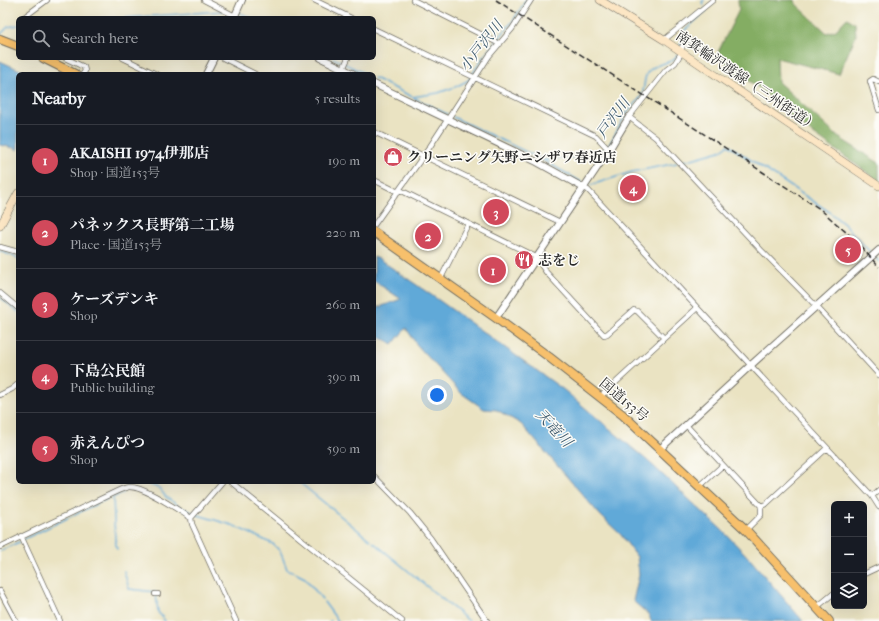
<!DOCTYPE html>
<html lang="en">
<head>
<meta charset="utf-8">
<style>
  :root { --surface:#171b24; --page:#20242c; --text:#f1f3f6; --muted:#9ea1a6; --line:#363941; --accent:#d1495b }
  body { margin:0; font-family:"IM FELL French Canon","Noto Serif JP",serif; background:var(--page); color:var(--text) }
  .controls { position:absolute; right:12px; bottom:12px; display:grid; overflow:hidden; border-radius:6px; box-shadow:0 4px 16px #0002 }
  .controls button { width:36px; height:36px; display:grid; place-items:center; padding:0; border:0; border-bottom:1px solid var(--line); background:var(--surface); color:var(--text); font:20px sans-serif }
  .you { position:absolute; left:437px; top:395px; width:14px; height:14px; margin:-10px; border:3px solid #fff; border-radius:50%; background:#1a73e8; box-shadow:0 0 0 6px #1a73e833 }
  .badge { display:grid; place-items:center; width:26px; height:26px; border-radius:50%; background:var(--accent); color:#fff; font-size:13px; font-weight:700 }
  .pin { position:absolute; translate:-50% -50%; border:2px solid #fff; box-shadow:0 1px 4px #0006 }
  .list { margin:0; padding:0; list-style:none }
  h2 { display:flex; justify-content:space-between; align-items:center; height:52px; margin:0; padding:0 16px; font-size:17px }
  h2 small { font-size:13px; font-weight:400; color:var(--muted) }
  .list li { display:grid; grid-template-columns:26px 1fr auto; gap:12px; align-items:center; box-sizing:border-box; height:72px; padding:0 16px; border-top:1px solid var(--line) }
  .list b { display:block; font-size:15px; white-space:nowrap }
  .list p { margin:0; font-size:13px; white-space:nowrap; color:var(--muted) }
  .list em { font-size:13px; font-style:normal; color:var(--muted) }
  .icon { flex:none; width:22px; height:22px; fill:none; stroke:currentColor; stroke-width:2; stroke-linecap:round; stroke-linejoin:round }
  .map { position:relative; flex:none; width:879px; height:621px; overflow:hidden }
  .search { position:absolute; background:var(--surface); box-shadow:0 4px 16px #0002; left:16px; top:16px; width:360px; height:44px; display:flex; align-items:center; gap:10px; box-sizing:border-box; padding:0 14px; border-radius:6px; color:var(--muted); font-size:15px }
  .panel { position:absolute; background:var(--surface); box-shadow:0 4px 16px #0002; left:16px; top:72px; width:360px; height:412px; border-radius:6px }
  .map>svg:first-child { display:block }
  .forest { fill:#84ad64; stroke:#586c48 }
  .water { fill:#61a9d8; stroke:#466a82 }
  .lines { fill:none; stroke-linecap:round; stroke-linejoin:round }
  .stream { stroke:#61a9d8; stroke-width:1.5 }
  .minor-casing { stroke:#6e6b60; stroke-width:6 }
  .tertiary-casing { stroke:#6e6b60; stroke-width:8 }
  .secondary-casing { stroke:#6e6b60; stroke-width:8 }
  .trunk-casing { stroke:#6e6b60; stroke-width:10 }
  .minor { stroke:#fff; stroke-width:4.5 }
  .tertiary { stroke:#fff; stroke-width:6 }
  .secondary { stroke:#fce6c4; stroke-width:7 }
  .trunk { stroke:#f7c06c; stroke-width:8 }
  .rail { stroke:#2b2b2b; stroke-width:1.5; stroke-dasharray:6 3; stroke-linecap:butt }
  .labels { text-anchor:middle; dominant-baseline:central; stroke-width:3; stroke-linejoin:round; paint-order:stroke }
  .street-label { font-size:14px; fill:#2b2b2b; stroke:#fdfcf7 }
  .poi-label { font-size:14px; font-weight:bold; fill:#2b2b2b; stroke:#fdfcf7; text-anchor:start }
  .water-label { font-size:15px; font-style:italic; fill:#415d70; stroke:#fdfcf7 }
</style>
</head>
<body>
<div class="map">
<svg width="879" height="621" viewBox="0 0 879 621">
  <rect width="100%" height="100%" fill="#fdfcf7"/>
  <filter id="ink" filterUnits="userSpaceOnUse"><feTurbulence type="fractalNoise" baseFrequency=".025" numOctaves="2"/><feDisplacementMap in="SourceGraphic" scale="8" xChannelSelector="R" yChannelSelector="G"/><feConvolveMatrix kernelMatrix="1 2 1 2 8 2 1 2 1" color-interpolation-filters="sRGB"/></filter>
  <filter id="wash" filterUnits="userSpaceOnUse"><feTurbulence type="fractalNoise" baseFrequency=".012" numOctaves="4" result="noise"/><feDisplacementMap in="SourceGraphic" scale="16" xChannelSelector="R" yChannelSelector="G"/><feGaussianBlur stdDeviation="0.9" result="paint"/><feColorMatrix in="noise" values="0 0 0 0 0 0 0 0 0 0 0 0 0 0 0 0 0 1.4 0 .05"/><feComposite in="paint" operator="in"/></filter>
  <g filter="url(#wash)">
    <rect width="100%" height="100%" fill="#eae3c2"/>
    <path class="forest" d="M738,0H795L796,4L827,33L836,30L847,18L855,23L856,35L839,74L777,58L778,82L838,137L879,163V181L801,125L761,89L732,70L718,52L739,10Z"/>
    <path class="water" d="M0,61L29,74H18V150L14,148L0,145Z
      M374,257L379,259L440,301L564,390L649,462L722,530L750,559L803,621H651L649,615L633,601L639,575L637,557L621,535L600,515L574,485L521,424L497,410L484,409L461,393L417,345L406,328L393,344L374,334V309L401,299L374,281Z"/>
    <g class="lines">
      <path class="stream" d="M704,5L702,2L704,0
        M238,12L251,18
        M124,18L223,11
        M0,35L8,27L18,25
        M680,47L684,31L706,11L705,9
        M333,58L366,74
        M374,78L447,114
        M412,97L438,93L455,87L469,80L483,57L513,21L526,0
        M453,117L543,160L583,183
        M543,160C562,158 584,159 601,151C613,145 619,124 627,113C631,107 637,103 641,97C646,88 642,75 651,69C657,64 667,63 674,60L678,53
        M681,162L720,151L728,145L828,211L844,224L871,253
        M591,185L632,172L677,163
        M0,251L18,258
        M875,257L879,262
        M0,297L18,312
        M143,482L159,488L166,497L180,507L198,515L232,525L273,544L280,551L287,569L305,578L322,599
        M299,482L370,540
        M113,497L115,539L117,549
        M114,497L123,493
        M24,539L109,498
        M373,542L469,621
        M0,551L19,542
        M124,571L129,589L155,592
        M156,595L158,612L165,621
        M324,602L338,621
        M330,621H331"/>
    </g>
  </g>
  <g filter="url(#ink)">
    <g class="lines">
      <g class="minor-casing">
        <path id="minor" d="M204,0L235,16
          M314,0L351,18
          M413,0L500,44
          M23,18L47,0
          M374,29L596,136L609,150
          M664,40L713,0
          M699,45L685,38L680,55L675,63L666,70L629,117L656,138L761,250L816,306L879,375
          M65,58L84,67L85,71L83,74
          M123,58L156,74
          M223,58L255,74
          M343,69L348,58
          M879,82L873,79L870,81L879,110
          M374,132L560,222
          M374,180L398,192
          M584,188L588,190L872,496L879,507
          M400,190L536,257L546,272L604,335L607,334L634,310L637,311L664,338
          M374,225L429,148L489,56L512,29L531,0
          M0,247L18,252
          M441,278L468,224
          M0,293L18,308
          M0,395L12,389L18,384
          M600,397L697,308
          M686,425L723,465
          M374,476L410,513L431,539L487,621
          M222,482L191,518L192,524L236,621
          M231,482L402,621
          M700,486L723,465L761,506
          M872,496L879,490
          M746,530L761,515V506L766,504L827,448
          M21,536L60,621
          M0,547L111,494C117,491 123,488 129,487C144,486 178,510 191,518
          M864,574L879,567
          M0,591L16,621
          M155,594H158
          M817,607L834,593"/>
      </g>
      <g class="tertiary-casing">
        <path id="tertiary" d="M234,18L242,0
          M321,58L354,74
          M206,74L214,58
          M374,84L537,162L584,188
          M496,318L609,150L629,117
          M660,449L751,365L879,250"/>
      </g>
      <g class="secondary-casing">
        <path id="secondary" d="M600,0L664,40L879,186
          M0,226L18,193"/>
      </g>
      <g class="trunk-casing">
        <path id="trunk" d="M0,39L18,46
          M43,58L75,74
          M374,232L496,318L549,357L623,415L746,530L829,621"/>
      </g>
      <use href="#minor" class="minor"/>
      <use href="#tertiary" class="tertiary"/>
      <use href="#secondary" class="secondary"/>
      <use href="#trunk" class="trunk"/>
      <path class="rail" d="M496,0L820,209L857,242L879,267"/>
    </g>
  </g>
  <defs>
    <g id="shop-disc" transform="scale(1)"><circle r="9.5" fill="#d1495b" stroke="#fdfcf7"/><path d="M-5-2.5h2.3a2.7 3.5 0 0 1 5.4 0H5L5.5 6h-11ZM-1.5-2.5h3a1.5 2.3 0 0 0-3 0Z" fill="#fff"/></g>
    <g id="restaurant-disc" transform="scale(1)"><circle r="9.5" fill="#d1495b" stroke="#fdfcf7"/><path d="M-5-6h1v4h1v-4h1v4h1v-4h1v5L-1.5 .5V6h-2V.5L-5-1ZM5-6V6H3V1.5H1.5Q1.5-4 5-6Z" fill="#fff"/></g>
  </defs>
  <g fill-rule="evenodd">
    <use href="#shop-disc" x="393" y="157"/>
    <use href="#restaurant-disc" x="524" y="260"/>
  </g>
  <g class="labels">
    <g class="street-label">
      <text transform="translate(747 81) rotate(34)">南箕輪沢渡線（三州街道）</text>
      <text transform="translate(624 400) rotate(40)">国道153号</text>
    </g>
    <g class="poi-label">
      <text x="407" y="157">クリーニング矢野ニシザワ春近店</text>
      <text x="538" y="260">志をじ</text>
    </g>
    <g class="water-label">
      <text transform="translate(481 46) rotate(-52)">小戸沢川</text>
      <text transform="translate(613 118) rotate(-54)">戸沢川</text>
      <text transform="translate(554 428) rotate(47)">天竜川</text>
    </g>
  </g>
</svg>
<div class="controls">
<button>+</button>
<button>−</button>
<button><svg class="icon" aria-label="layers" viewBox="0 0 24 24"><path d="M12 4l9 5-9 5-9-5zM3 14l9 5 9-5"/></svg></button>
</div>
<div class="you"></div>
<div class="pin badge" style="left:493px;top:270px">1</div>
<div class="pin badge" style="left:428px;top:236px">2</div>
<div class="pin badge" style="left:496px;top:212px">3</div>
<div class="pin badge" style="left:633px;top:188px">4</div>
<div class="pin badge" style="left:848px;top:250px">5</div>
<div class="search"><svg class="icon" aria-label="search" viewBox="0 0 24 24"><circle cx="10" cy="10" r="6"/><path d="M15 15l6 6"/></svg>Search here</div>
<section class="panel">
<h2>Nearby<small>5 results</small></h2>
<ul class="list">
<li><span class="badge">1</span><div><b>AKAISHI 1974伊那店</b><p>Shop · 国道153号</p></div><em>190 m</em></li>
<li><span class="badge">2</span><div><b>パネックス長野第二工場</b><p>Place · 国道153号</p></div><em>220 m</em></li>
<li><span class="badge">3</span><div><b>ケーズデンキ</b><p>Shop</p></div><em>260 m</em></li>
<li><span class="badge">4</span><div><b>下島公民館</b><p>Public building</p></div><em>390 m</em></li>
<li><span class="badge">5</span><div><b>赤えんぴつ</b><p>Shop</p></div><em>590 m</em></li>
</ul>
</section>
</div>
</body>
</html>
